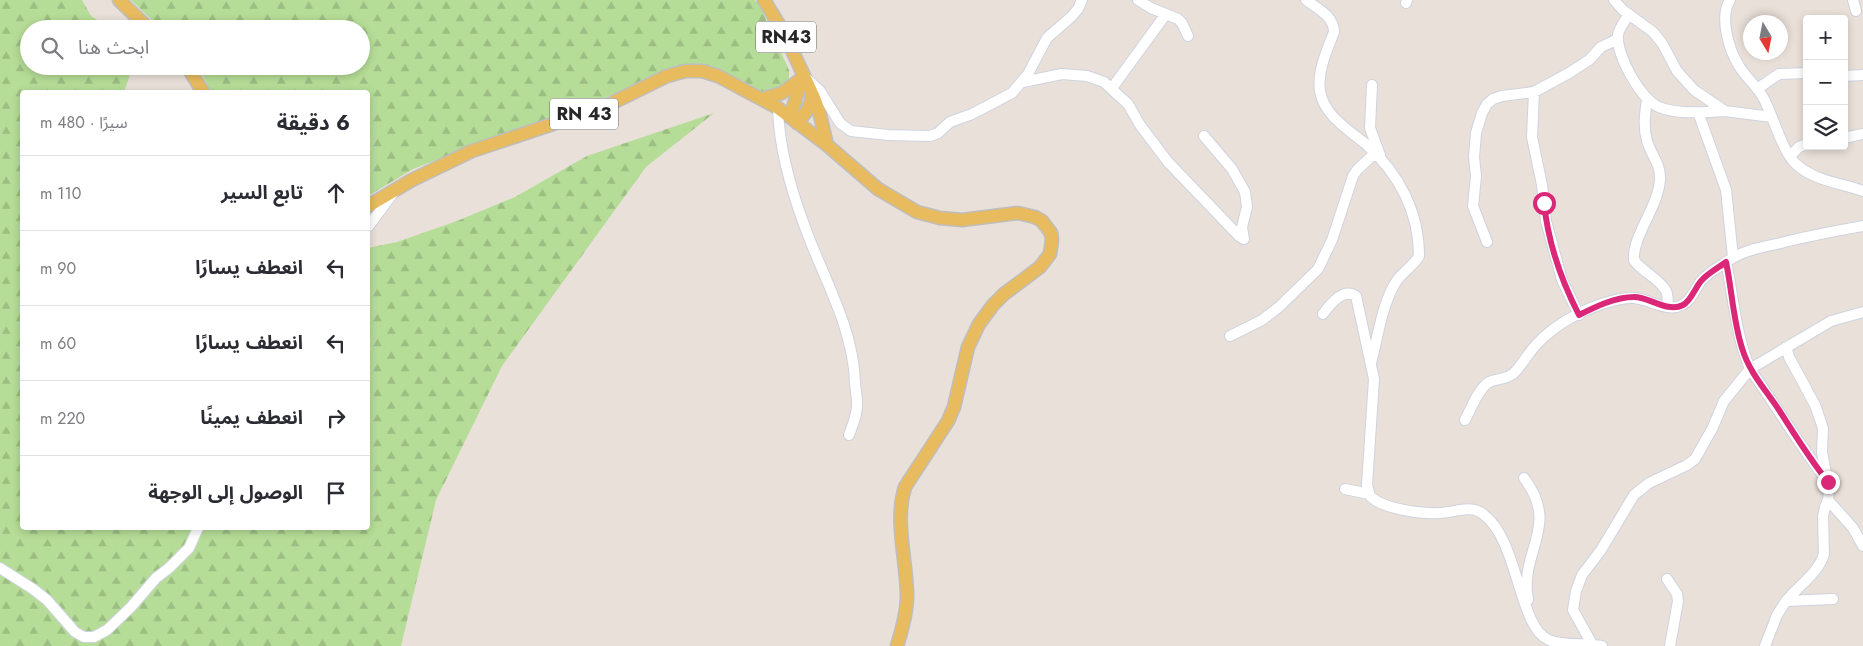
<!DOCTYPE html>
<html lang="ar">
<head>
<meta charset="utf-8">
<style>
  :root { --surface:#fff; --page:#f7f7f7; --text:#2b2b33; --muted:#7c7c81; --line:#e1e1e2 }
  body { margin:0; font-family:Jost,"Noto Sans Arabic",sans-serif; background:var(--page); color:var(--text); direction:rtl }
  .controls { position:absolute; right:15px; top:15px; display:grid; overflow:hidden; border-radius:5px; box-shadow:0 2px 8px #0003 }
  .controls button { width:45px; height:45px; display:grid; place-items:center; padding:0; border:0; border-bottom:1px solid var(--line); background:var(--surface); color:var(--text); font:25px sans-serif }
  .compass { position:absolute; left:1743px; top:15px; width:45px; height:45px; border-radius:50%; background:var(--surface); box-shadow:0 2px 8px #0003; rotate:170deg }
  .stop { position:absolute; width:15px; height:15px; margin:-11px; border:4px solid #db2777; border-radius:50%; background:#fff }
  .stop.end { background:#db2777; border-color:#fff; box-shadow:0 1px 5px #0008 }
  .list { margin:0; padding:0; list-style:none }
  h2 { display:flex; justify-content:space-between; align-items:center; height:65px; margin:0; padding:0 20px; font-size:21px }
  h2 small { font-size:16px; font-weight:400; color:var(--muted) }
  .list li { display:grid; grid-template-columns:32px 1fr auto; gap:15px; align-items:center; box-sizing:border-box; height:75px; padding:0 20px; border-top:1px solid var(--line) }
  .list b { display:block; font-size:19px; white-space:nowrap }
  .list em { font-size:16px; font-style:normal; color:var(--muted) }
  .icon { flex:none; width:28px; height:28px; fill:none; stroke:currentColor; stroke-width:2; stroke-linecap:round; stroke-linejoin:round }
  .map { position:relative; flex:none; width:1863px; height:646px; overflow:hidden; direction:ltr }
  .search { position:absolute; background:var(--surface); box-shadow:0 2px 8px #0003; left:20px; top:20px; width:350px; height:55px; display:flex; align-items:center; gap:12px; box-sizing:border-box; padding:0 18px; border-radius:28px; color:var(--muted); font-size:19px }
  .panel { position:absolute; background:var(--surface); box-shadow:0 2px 8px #0003; left:20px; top:90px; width:350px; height:440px; border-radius:5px; direction:rtl }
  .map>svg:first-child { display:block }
  .forest { fill:url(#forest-firs) }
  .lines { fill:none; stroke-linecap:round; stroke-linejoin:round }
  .minor-casing { stroke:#ced3df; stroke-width:12 }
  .major-casing { stroke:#bebebe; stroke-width:15 }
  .minor { stroke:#fff; stroke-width:10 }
  .major { stroke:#e8bb5f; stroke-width:12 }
  .route { stroke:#db2777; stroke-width:6 }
  .labels { text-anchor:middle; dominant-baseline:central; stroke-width:4.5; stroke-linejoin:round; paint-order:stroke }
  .shield { fill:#fff; stroke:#686868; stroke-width:1 }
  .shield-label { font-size:18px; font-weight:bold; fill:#272727 }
</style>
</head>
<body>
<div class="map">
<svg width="1863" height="646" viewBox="0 0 1863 646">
  <defs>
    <pattern id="forest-firs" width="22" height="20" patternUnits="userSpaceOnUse" patternTransform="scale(1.25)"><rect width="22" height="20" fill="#b6dd97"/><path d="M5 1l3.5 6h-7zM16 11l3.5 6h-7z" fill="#9cbe82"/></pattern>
  </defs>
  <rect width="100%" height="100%" fill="#e9e0d9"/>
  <path class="forest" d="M0,0H82L91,16L111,29H29V66H133L124,92H22V528H368V248L397,242L457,221L515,197L587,156L714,113L646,167L502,366L436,500L401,646H0Z
    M131,0H755L759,4L789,70V83L785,87L765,92L756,91L737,81L663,72L569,114L491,139L413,169L368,196V92H211L198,66H361V29H161Z"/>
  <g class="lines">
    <g class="minor-casing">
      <path id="minor" d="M1138,0L1151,8L1178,19L1182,23L1188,36
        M1306,0C1318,9 1334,16 1334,32C1327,50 1317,72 1320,91C1324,116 1349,130 1367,145C1399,174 1419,212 1419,256C1413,267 1400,273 1394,285C1381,309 1378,337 1371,363
        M1614,0L1623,10L1653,32L1662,43L1677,71L1694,90L1725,111L1772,117
        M1730,0C1719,17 1729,50 1739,66C1746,78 1758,87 1764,99C1773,116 1783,153 1796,164C1814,181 1841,183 1863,191
        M1853,0L1856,11
        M1406,3L1407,0
        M1629,14C1625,21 1619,28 1618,35C1616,55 1641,100 1659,107C1679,115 1704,112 1725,111
        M1844,76L1863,75
        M805,77L820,91L840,123L851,131L888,135L930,136L938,133L950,122L972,114L1012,93L1028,74L1047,38L1071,17L1078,9L1082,0
        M1023,82L1062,74L1087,76L1104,82L1128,104L1140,125L1168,162L1239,236L1244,239L1242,227L1247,207L1245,192L1232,169L1204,136
        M1372,85L1370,128L1380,155
        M1112,88L1166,14
        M1757,89L1779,74L1807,73
        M1534,92L1532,137L1542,185L1546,221L1562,280L1579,315
        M1647,99C1645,113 1643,127 1647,141C1651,155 1661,164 1660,180C1658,208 1632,236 1634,260C1641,271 1660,279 1666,291C1668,295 1668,301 1668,307
        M778,108C779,148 792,193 806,230C825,281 853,328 855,382C855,389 857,395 857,401C858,413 853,424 849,435
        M1698,112L1726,190L1733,257
        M1844,138L1863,134
        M1790,156L1799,147L1807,144
        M368,227L394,192
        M1487,242L1473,206L1476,176L1474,157L1476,133L1482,113L1487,104L1493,99L1502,96L1534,92L1569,73L1589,60L1601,47L1618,39
        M1323,314C1330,304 1343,287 1356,296L1374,379L1367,485L1370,496C1382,509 1422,514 1439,513C1454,513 1470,504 1483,514C1519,540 1518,627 1549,640C1563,646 1585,643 1602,646
        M1230,336L1262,320L1279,307L1318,269L1332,240L1353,176L1357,170L1374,154
        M1786,347L1789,357L1815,405L1821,422L1823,429L1822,452L1829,489L1828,500L1853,528L1863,546
        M1465,420C1471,409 1478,389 1489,382C1498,378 1506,380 1514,373C1522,365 1527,355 1535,346C1556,322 1595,302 1627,298C1645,295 1665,314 1682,305C1691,301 1695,289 1701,281C1708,273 1718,267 1728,261C1743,250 1764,247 1781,243C1808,236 1836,231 1863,226
        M1524,478C1561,527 1519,550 1528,600
        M1828,482C1800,446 1776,406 1750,369L1831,321L1863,312
        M1345,489L1369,494
        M0,568L33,589L47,600L75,632L84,637H94L107,630L131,607L156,578L169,568L189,548L198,528
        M1667,579L1677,594L1678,601L1670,646
        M1786,601C1799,585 1818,574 1824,554L1823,516L1825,507L1828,500
        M1592,644L1573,610L1576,591L1582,575L1601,550L1634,495L1649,483L1687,465L1695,459L1712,429L1724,401L1750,369C1735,332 1734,299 1726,262
        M1765,646L1777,615L1786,601L1833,599"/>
    </g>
    <g class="major-casing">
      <path id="major" d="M119,0L149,29
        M764,0L784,33L811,91C814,104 806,113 797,123
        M187,66L203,92
        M813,95L819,111L827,145
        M762,99L782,93L801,79
        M790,117C795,106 798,83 804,76
        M368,206L412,180L472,151L604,107L667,76L686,71H702L718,76L778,108L827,145L878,189L917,212L940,218L962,220L1018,213L1035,217L1042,221L1051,233L1052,240L1050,254L1040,267L1004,294L993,305L979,324L968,347L954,407L948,421L905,487C894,521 907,561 907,596C907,613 902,630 897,646"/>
    </g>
    <use href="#minor" class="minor"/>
    <use href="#major" class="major"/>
  </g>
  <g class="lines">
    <path class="route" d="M1544,203C1548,242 1561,280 1579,315C1595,307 1615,297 1634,297C1650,297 1667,313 1683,305C1691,301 1695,288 1701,281C1708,273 1718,268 1726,262C1732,290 1733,320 1742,348C1749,372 1765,389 1779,410C1795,435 1809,458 1828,482"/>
  </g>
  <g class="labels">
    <g class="shield">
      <rect x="756" y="21.5" width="60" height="31" rx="4"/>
      <rect x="550" y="98.5" width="68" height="31" rx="4"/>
    </g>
    <g class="shield-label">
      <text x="786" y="37">RN43</text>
      <text x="584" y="114">RN 43</text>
    </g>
  </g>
</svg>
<div class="controls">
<button>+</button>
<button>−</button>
<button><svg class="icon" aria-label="layers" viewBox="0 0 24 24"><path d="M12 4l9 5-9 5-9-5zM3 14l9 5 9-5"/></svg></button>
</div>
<svg class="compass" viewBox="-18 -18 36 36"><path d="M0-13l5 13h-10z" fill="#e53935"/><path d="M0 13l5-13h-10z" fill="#7c7c81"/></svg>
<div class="stop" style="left:1544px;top:203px"></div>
<div class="stop end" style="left:1828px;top:482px"></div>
<div class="search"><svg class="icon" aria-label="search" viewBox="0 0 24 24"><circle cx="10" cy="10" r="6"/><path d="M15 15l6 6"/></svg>ابحث هنا</div>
<section class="panel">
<h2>6 دقيقة<small>سيرًا · 480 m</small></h2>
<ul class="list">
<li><svg class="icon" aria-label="ahead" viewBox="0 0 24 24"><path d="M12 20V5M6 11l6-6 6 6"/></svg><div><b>تابع السير</b></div><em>110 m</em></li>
<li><svg class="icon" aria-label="left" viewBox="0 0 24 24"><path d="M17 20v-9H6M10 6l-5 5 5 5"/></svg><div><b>انعطف يسارًا</b></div><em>90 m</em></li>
<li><svg class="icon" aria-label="left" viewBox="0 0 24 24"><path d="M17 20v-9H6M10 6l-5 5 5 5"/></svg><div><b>انعطف يسارًا</b></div><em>60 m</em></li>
<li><svg class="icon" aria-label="right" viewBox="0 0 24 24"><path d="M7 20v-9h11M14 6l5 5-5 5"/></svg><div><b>انعطف يمينًا</b></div><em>220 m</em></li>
<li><svg class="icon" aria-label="arrive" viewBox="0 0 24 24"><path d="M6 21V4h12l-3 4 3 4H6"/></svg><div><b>الوصول إلى الوجهة</b></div></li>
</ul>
</section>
</div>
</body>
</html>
